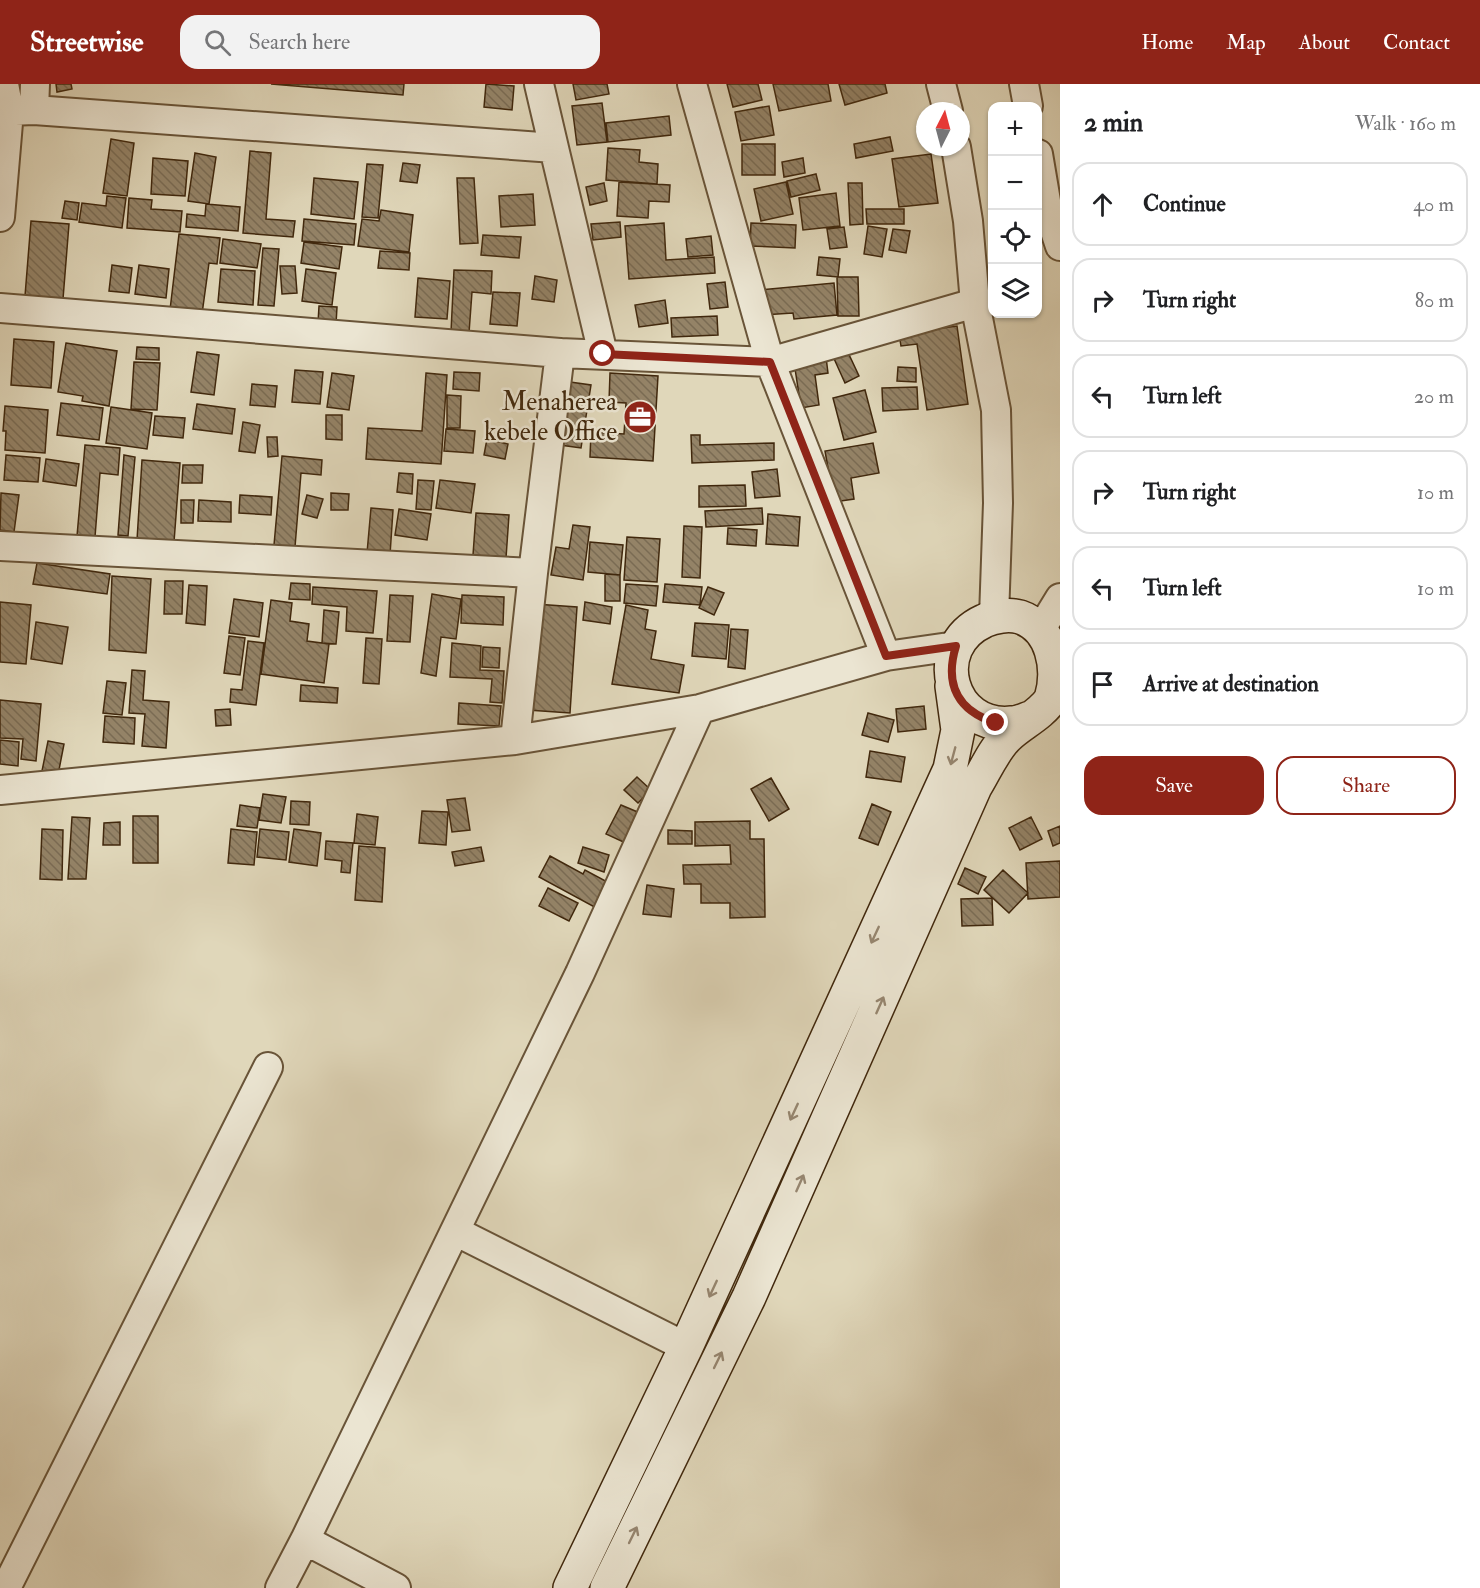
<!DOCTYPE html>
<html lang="en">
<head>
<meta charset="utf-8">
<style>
  :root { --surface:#fff; --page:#f2f2f2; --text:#202124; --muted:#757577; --line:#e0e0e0; --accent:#8f2418 }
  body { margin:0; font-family:"IM FELL Double Pica",serif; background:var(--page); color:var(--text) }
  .controls { position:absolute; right:18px; top:18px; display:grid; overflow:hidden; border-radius:12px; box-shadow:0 2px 4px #0004 }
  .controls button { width:54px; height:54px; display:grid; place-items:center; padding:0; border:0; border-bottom:2px solid var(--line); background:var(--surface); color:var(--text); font:30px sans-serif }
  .compass { position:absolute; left:916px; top:18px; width:54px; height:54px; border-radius:50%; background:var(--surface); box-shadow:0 2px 4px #0004; rotate:6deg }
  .stop { position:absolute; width:18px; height:18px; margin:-14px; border:4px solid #8f2418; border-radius:50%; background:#fff }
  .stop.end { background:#8f2418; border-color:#fff; box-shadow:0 2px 6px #0008 }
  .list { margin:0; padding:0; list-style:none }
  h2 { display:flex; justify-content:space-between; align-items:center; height:78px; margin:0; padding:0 24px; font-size:26px }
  h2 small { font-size:20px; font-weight:400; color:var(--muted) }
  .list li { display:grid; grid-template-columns:39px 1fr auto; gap:18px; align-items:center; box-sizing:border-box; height:84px; margin:0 12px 12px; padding:0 12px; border:2px solid var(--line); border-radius:18px }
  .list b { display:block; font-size:22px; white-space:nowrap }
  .list em { font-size:20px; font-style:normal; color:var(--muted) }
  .actions { display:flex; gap:12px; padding:18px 24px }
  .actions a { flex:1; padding:14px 0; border:2px solid var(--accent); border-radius:18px; text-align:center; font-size:21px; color:var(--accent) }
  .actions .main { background:var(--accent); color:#fff }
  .icon { flex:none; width:33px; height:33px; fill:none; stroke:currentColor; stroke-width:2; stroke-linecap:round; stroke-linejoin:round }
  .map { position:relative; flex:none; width:1060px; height:1504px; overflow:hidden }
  header { display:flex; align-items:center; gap:36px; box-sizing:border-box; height:84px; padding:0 30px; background:var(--accent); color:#fff }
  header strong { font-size:28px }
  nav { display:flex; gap:33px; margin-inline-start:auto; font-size:21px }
  .search { width:420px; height:54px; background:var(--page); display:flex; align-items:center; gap:15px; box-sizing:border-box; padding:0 21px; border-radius:18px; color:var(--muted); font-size:22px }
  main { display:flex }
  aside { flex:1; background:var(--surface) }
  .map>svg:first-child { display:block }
  .building { fill:url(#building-back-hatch); stroke:#41280d; stroke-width:1.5 }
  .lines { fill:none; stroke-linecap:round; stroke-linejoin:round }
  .street-casing { stroke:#695438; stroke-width:32 }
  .secondary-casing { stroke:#41280d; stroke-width:36 }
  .street { stroke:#ebe5d2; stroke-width:28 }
  .secondary { stroke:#ebe5d2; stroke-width:33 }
  .oneway { stroke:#968670 }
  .route { stroke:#8f2418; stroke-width:8 }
  .labels { text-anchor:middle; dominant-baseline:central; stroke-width:5; stroke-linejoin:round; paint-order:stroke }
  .poi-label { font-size:26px; fill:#41280d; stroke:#ebe5d2; text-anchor:end }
</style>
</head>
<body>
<header>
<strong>Streetwise</strong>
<div class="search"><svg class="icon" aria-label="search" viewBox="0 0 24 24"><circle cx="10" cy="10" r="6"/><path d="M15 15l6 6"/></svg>Search here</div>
<nav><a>Home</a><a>Map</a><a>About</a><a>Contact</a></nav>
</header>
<main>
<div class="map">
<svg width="1060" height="1504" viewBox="0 0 1060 1504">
  <defs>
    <pattern id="building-back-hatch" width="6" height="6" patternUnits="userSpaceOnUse" patternTransform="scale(1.5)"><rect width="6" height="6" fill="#948367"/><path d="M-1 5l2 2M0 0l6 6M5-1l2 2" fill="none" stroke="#7a6b53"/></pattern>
  </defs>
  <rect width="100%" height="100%" fill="#e0d7ba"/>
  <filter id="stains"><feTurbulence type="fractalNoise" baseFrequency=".00333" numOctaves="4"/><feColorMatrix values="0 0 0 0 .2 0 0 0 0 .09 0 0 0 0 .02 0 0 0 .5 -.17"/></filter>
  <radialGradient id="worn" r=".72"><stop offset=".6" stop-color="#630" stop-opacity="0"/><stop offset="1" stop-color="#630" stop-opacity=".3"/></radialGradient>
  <path class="building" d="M56,0H71L72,5L57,8Z
    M271,0H404L403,11Z
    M486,0L514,2L512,26L484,23Z
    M573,0H607L609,10L576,16Z
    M727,0H758L762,16L733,23Z
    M773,0H828L831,17L779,27Z
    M839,0H885L887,9L845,21Z
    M602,19L607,58L577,61L572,22Z
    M769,22L774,51L741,57L735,28Z
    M669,32L671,51L608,58L606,39Z
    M890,53L893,67L856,74L854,60Z
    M111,55L134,59L127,112L103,109Z
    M742,60H775V91H742Z
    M608,64L640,66L639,78L658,80L657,100L606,96Z
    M250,67L271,69L266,135L295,137L293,153L243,149Z
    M195,69L216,73L209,120L188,117Z
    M931,70L938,119L899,123L892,75Z
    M153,74L188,77L185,112L151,110Z
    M803,74L805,89L784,93L782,78Z
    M403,79L420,81L417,99L400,97Z
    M367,80L383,81L378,134L362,133Z
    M816,90L820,106L791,113L787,97Z
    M314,94L358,98L354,135L311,130Z
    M457,94H474L478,159L460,160Z
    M619,98L670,101L669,118L649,117L648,134L617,132Z
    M786,98L793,130L761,137L754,105Z
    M604,99L607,117L590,121L586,103Z
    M848,99H862L863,140L850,141Z
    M836,109L840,142L803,146L799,114Z
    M533,110L535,141L501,143L499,112Z
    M107,112L126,114L122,144L79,138L82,119L106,122Z
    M129,114L152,116L151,125L182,127L180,148L127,144Z
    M65,117L79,119L77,136L62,134Z
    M206,120L240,123L238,147L186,143L187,130L205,132Z
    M866,125H904V140H867Z
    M381,126L413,131L409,168L358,162L362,135L379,137Z
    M304,135L356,140L354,161L302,157Z
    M31,137L69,140L63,215L25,212Z
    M620,138L621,153L593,156L591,140Z
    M664,139L666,176L714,173L715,189L629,195L625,142Z
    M751,139L796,141L795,164L750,162Z
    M868,142L887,145L882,173L864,170Z
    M844,143L847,163L830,165L827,145Z
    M893,145L910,147L906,169L889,166Z
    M179,150L220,154L217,180L209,179L202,230L170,226Z
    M483,151L521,153L519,174L481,171Z
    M711,152L713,171L688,173L686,155Z
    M223,155L261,160L257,184L220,179Z
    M304,158L342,163L339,185L301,179Z
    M263,164L279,165L274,222L258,221Z
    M380,167L410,169L409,186L378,184Z
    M819,173L840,175L838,193L817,191Z
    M112,181L132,184L129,209L109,207Z
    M139,181L169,185L166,214L135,210Z
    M280,182H295L297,209L282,210Z
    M221,185L255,187L253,221L218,218Z
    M306,185L336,189L332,221L302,217Z
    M454,186L492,187L491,210L472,208L469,249L451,248Z
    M535,192L557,196L554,218L532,215Z
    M837,193H858L859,232H838Z
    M418,194L450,197L447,235L415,233Z
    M725,198L728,223L710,225L707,200Z
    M834,199L837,231L794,235L793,229L762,231L760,206Z
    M493,208L520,209L517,242L490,240Z
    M665,216L668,239L639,243L635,221Z
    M319,222L337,223L336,240L318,239Z
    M717,232L718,251L672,253L671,234Z
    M957,242L968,320L927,326L917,260L901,262L899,250Z
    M14,255L54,258L51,304L11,301Z
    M66,259L117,267L109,322L82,317L83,312L58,308Z
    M845,262L859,292L845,299L831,268Z
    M137,263L159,264V276L136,275Z
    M197,268L219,271L214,311L191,308Z
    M826,273L828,289L815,291L819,321L801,324L794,278Z
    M134,278L160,279L157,326L131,325Z
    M898,283L916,284V298L897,297Z
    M295,286L323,288L320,320L292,318Z
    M454,288L480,289L479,307L453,305Z
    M332,289L354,292L349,326L327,323Z
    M426,289L447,291L441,380L366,375L368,344L422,347Z
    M610,289L658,292L653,377L590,373L591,348L624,350L626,319L609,318Z
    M570,298L591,301L581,364L560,361Z
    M252,300L277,302L275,323L250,321Z
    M917,303L918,325L883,327L882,304Z
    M865,306L876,348L844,356L833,314Z
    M447,311L461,312L460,344H447Z
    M61,319L103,324L99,356L57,351Z
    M197,320L235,325L232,350L193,345Z
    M5,322L48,326L45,369L5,366L6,347H3Z
    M111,323L152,329L147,365L106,359Z
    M326,331H342V356L326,355Z
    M155,332L185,334L183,354L153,351Z
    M243,338L260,341L255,369L239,367Z
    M446,345L475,347L473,369L444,367Z
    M691,351H700V361L774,359V376L692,379Z
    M267,353H277L278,372L268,373Z
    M487,355L508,360L505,375L484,371Z
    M873,359L879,389L851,394L854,415L834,418L825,367Z
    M85,361L120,364L118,391L100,389L95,453L77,452Z
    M6,371L40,374L38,398L4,396Z
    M124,371L135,373L128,452L118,451Z
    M282,372L322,376L321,391L301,389L295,463L274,461Z
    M46,375L79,380L76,402L43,397Z
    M142,376L180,379L174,458L137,456Z
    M183,381H203L202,399H182Z
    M777,385L780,412L755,414L752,388Z
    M399,389L413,390L412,410L397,408Z
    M418,396L434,397L431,426L416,425Z
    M440,396L475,400L471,429L436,424Z
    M745,401L746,422L699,423V402Z
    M1,409L19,411L14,448L0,446Z
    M331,409L349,410L348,426H331Z
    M240,411L272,413L271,431L239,429Z
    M307,411L323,415L317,434L302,430Z
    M181,416H194L193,439H181Z
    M199,416L231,418V438L198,437Z
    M371,424L393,426L390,471L367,469Z
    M762,424L763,440L706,443L705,427Z
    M399,425L431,430L427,456L395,451Z
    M476,429L509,431L506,474L473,471Z
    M768,430L800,433L798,462L766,460Z
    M573,441L590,443L583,496L551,491L556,463L569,465Z
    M684,442L702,443L700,494L682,493Z
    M728,444L757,446L756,462L727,460Z
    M627,453L660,455L657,498L624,496Z
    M590,458L623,461L620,491L588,488Z
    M37,479L110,490L107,510L33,500Z
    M605,490L620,491V517H605Z
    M112,492L151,495L146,569L109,566Z
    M165,497H183L182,530H164Z
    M291,499L310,500V516L289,515Z
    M626,500L658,502L656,522L624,519Z
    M665,500L702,503L700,521L663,518Z
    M189,501L207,502L205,541L186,539Z
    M313,503L377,507L373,549L346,547L347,523L312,520Z
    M708,503L724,509L714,531L699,524Z
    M432,510L461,515L456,555L441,553L436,592L421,589Z
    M390,511L413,512L410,558L387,557Z
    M462,511L504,513L503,541L461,539Z
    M234,515L263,519L259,553L229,549Z
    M271,516L292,519L290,537L309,540L307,557L329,560L324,599L261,590Z
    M0,518L31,521L26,580L0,578Z
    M585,518L612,523L610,540L583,536Z
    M535,520L577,523L570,629L528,626Z
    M626,521L648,526L645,545L656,547L651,575L684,581L679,609L612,600Z
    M324,526L339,528L336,560L322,559Z
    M36,538L68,543L62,580L31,575Z
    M695,539L729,541L726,575L692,572Z
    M731,545L748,546L745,585L728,583Z
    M229,552L245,554L240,591L224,589Z
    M366,554L382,555L379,600L363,599Z
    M248,557L264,559L256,621L230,618L231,605L242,606Z
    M452,559L481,562L480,586L504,587L502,619L490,618L492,595L450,593Z
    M483,563L500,564L499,584L482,583Z
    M132,586L145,587L143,616L169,618L166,664L142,662L145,630L129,629Z
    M107,597L126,599L122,631L103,629Z
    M301,601L338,604L337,619L300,617Z
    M0,616L41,620L36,677L21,675L23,655L0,654Z
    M459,619L501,622L499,642L458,640Z
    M924,622L926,645L898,648L896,625Z
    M230,625L231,641L216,642L215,626Z
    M868,629L894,636L888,658L862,651Z
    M105,632L135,634L134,660L103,658Z
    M0,656L19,658L18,682L0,680Z
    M48,657L64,660L58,691L42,687Z
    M870,667L905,673L901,698L866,693Z
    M637,693L651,706L638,719L624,706Z
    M771,694L789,725L769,737L751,705Z
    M263,710L286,713L281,739L259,736Z
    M465,714L470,746L452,748L447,716Z
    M291,717L310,718L309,741L290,740Z
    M872,720L891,728L878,761L859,754Z
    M240,721L260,724L257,744L237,742Z
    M621,721L647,732L632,762L606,750Z
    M422,727L448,728L446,761L419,759Z
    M357,730L378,733L375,761L354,759Z
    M133,732H158V779H133Z
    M72,733L90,734L86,795H68Z
    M1031,733L1042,755L1020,766L1009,744Z
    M750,737V755H764L765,833L730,834V819H701V800H684L683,781L731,780L730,761L695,762V738Z
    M120,738V761H103L104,739Z
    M1060,742V759L1053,762L1048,747Z
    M42,745L63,746L62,796L40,795Z
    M231,745L257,748L254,781L228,779Z
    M260,745L289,748L286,776L257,773Z
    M294,745L321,749L317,782L289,778Z
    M668,746L692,747V760H668Z
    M326,757L353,759L350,789L341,788L342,777L325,775Z
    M359,762L385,764L382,818L355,816Z
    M481,763L484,777L455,782L452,768Z
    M583,763L609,771L604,788L578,779Z
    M550,772L583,790L585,786L613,801L600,826L539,793Z
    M1060,777V813L1028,815L1026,779Z
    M965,784L986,793L978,810L958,800Z
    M1003,786L1028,809L1009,829L984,806Z
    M647,801L674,805L671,833L643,830Z
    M548,804L578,819L569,837L539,822Z
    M992,814L993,841L962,842L961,815Z"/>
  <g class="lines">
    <g class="street-casing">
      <path id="street" d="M539,0L554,64
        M692,0L770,278L886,572
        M941,0L948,27
        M1024,0L1028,22
        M34,26L35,0
        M9,27L34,26L554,64L603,270
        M956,63L968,137L975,219L996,326L998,419L994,533
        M1038,70L1047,123L1060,162
        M0,133L9,27L4,0
        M0,224L560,269L770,278L975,219
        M0,462L533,489
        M1041,545L1060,514
        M515,656L533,489L560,269
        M0,706L515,656L700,625L886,572L956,562
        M455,1147L686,1263
        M305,1456L396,1504
        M6,1504L268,983
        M280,1504L305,1456L580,889L700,625"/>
    </g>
    <g class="secondary-casing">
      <path id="secondary" d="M570,1504L686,1263L950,685L958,646L952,602
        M607,1504L749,1213L975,703C985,687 993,667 1007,653C1020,640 1041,631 1051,615C1060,585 1053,544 1020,533C1009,530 994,532 984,537C927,563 950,646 1012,639C1018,639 1024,636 1030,634"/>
    </g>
    <use href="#street" class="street"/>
    <use href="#secondary" class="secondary"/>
  </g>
  <defs><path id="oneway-shaft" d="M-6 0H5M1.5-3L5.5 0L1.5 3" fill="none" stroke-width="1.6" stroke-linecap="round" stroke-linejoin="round" transform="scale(1.5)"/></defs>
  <g class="oneway">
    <use href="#oneway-shaft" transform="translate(953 672) rotate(105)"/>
    <use href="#oneway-shaft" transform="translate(875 851) rotate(115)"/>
    <use href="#oneway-shaft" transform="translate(880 921) rotate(-66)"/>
    <use href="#oneway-shaft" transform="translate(794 1028) rotate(115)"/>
    <use href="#oneway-shaft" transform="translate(800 1099) rotate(-66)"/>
    <use href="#oneway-shaft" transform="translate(713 1205) rotate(115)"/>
    <use href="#oneway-shaft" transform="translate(718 1276) rotate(-64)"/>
    <use href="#oneway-shaft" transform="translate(633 1451) rotate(-64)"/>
  </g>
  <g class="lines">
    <path class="route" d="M603,270L770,278L886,572L956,562C944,601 958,627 996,639"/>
  </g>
  <defs>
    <g id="office-disc" transform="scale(1.725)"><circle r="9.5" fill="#8f2418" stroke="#ebe5d2"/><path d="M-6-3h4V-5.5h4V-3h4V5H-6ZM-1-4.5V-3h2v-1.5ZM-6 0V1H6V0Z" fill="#fff"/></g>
  </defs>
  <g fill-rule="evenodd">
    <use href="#office-disc" x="640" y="333"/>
  </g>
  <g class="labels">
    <g class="poi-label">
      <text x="617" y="318">Menaherea<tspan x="617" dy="30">kebele Office</tspan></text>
    </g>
  </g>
  <rect width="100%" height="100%" filter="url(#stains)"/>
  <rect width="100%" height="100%" fill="url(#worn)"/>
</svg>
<div class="controls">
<button>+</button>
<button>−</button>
<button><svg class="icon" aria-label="locate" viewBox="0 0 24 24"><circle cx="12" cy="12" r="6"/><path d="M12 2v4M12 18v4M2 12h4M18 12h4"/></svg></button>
<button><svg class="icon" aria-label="layers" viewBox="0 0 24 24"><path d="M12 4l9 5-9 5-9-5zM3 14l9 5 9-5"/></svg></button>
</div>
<svg class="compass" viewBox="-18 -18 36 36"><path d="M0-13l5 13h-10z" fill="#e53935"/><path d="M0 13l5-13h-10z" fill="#757577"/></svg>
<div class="stop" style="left:603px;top:270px"></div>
<div class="stop end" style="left:996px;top:639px"></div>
</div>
<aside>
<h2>2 min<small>Walk · 160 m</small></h2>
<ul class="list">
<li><svg class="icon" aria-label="ahead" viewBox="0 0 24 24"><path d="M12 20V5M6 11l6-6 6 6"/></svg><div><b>Continue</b></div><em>40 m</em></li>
<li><svg class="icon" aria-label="right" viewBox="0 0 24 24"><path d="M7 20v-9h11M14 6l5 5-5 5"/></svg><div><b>Turn right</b></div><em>80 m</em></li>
<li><svg class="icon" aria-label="left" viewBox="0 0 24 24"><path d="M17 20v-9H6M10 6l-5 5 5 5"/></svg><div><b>Turn left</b></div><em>20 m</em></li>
<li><svg class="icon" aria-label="right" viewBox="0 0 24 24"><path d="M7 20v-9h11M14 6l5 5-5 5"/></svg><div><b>Turn right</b></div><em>10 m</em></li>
<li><svg class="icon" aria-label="left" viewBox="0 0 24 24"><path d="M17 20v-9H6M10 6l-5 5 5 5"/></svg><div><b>Turn left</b></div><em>10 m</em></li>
<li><svg class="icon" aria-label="arrive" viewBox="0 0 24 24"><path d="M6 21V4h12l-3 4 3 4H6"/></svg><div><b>Arrive at destination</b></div></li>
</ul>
<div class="actions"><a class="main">Save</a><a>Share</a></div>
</aside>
</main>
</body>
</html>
